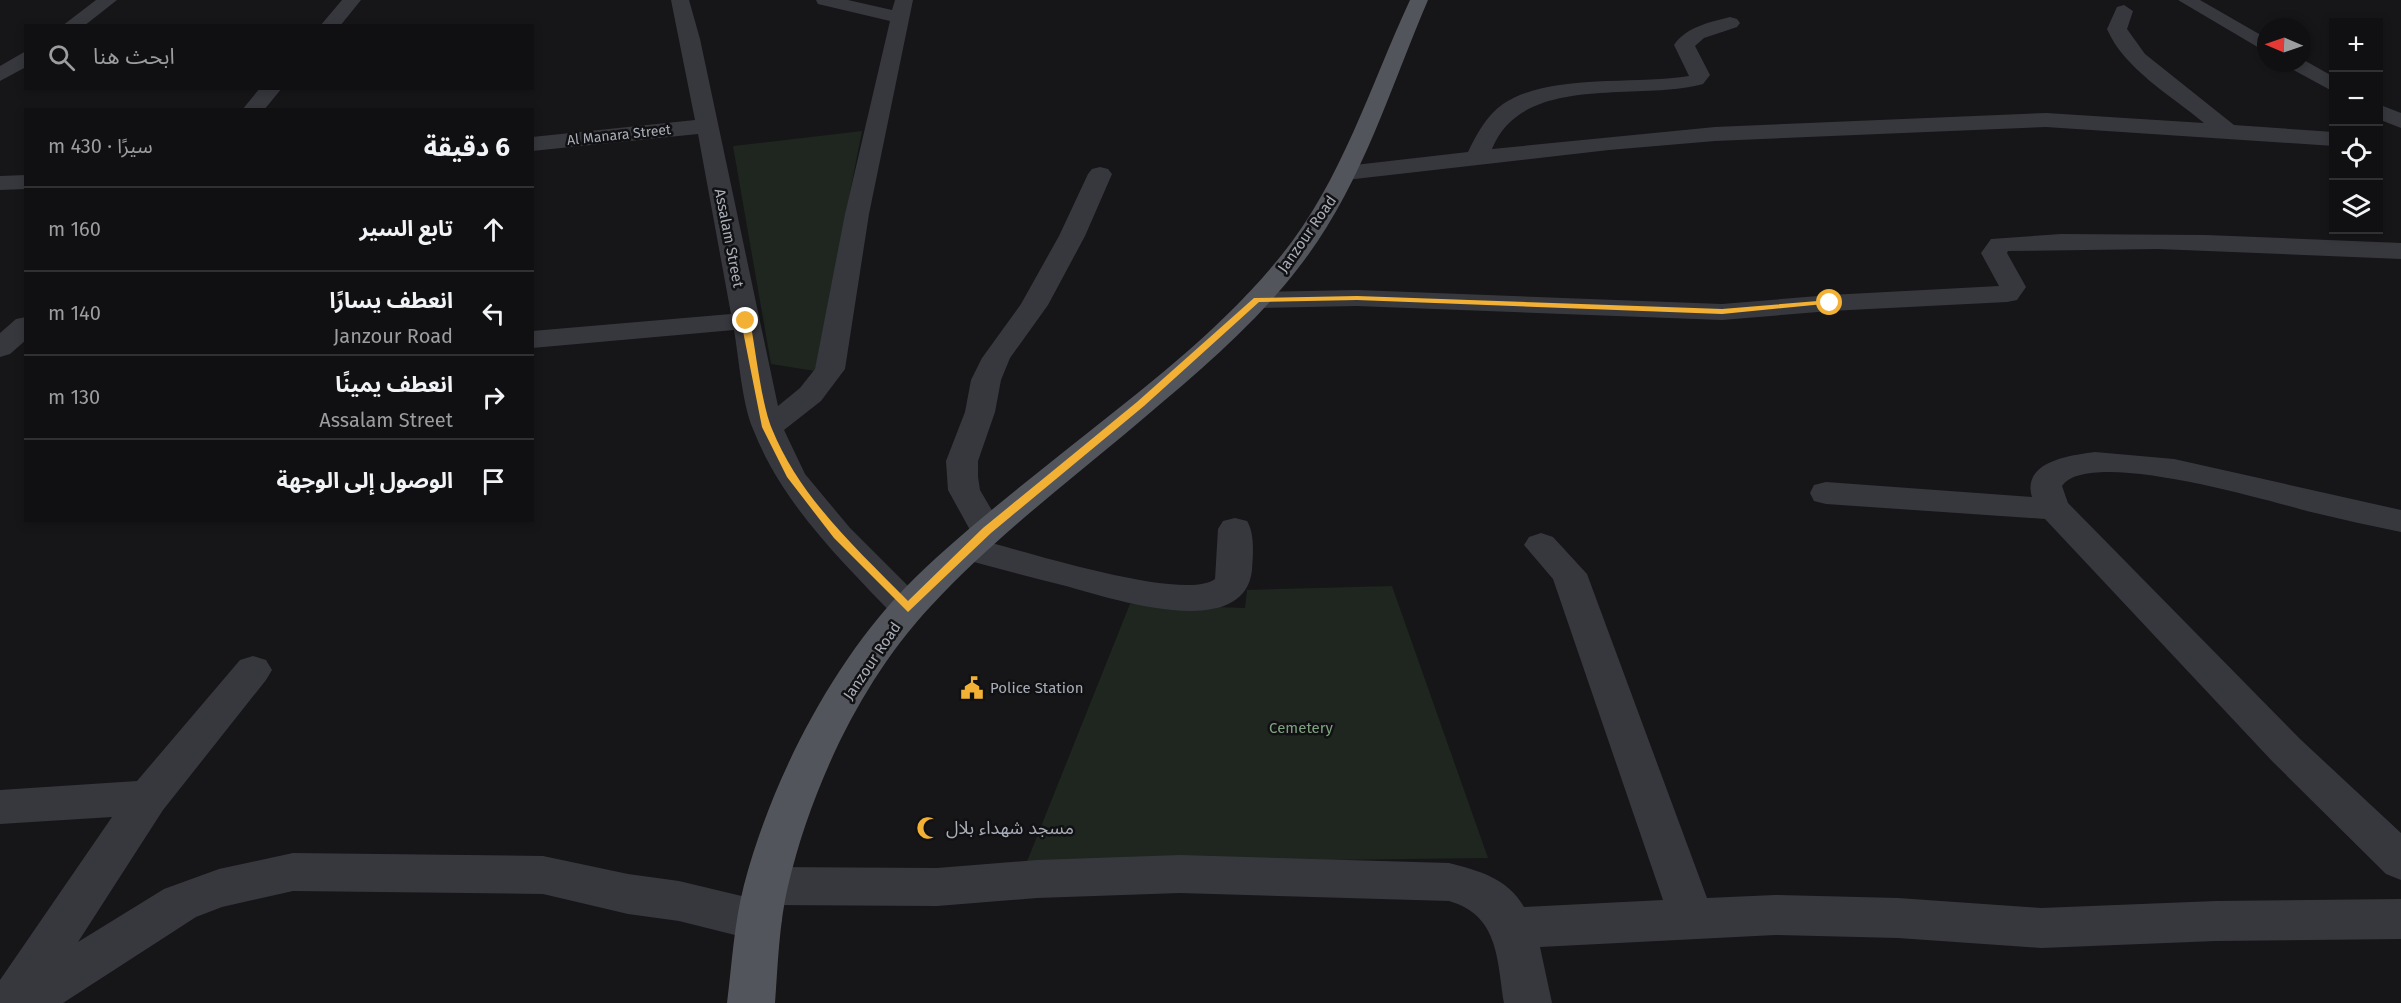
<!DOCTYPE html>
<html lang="ar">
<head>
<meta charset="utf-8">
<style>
  :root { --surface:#101012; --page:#1e1e20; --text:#f1f3f6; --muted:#9c9d9f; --line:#303032 }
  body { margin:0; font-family:"Fira Sans","Noto Sans Arabic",sans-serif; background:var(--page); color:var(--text); direction:rtl }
  .controls { position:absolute; right:18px; top:18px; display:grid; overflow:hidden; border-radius:0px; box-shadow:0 3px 9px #0003 }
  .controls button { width:54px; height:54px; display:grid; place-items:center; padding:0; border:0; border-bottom:2px solid var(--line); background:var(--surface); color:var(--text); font:30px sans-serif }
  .compass { position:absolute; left:2257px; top:18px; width:54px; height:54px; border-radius:50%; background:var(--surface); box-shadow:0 3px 9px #0003; rotate:272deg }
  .stop { position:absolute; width:18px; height:18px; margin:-14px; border:4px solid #f2b134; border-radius:50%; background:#fff }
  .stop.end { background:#f2b134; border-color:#fff; box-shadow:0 2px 6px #0008 }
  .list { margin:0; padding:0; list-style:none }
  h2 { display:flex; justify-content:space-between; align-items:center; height:78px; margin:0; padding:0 24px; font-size:26px }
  h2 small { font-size:20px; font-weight:400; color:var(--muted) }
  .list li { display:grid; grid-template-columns:39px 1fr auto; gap:18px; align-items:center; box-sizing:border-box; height:84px; padding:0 24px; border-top:2px solid var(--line) }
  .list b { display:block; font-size:22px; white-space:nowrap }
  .list p { margin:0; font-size:20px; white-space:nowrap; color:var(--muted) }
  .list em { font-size:20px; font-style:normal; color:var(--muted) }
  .icon { flex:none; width:33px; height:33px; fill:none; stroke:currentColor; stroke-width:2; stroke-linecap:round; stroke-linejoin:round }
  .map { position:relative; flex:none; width:2401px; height:1003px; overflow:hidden; direction:ltr }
  .search { position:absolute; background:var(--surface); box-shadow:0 3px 9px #0003; left:24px; top:24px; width:510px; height:66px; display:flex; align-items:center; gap:15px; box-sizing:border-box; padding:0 21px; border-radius:0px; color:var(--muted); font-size:22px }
  .panel { position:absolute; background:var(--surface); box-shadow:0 3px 9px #0003; left:24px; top:108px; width:510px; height:414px; border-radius:0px; direction:rtl }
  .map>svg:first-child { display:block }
  .green { fill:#1e261f }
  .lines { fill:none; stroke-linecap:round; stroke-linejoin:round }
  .minor { fill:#37383d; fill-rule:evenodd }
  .major { fill:#53555c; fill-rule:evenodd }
  .route { fill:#f2b134 }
  .labels { text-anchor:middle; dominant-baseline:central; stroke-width:5; stroke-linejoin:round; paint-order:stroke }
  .far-street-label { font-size:14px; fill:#a8adb8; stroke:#111113 }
  .street-label { font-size:15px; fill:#a8adb8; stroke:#111113 }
  .poi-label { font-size:15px; fill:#a8adb8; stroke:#111113; text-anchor:start }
  .park-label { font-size:15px; fill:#7fa381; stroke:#111113 }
  .near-poi-label { font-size:18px; fill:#a8adb8; stroke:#111113; text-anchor:start }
</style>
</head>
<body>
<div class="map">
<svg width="2401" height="1003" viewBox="0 0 2401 1003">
  <rect width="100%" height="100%" fill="#161618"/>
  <path class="green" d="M862,131L815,371L771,364L733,146Z
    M1392,586L1488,858L1026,864L1130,604L1245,608L1247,590Z"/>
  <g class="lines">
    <path class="minor" d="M96,0H117L84,26H62Z
      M342,0H361L340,26H320Z
      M671,0H689L700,39L778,406L800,388L815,369L845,214L890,21L818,4L816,0H848L892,10L895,0H913L869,214L845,369L821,401L784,430L805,474L850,528L921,599L926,608L921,617L908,621L895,617C841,560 782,504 753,429C742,403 739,359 734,330L532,348V331L731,314L698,134L532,151V137L695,120Z
      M2178,0H2200L2266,38V52Z
      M2124,5L2133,11L2127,29L2145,54L2234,125L2334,132V146L2046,127L1715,141L1609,150L1346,180L1338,178L1334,173L1338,168L1346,166L1468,152C1476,135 1487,115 1503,104C1549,73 1635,85 1689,76L1674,45C1686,27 1710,22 1730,17L1737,19L1740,23L1737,27L1704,38L1695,46L1710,75L1703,84C1638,102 1523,72 1492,149L1715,127L2046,113L2204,123C2172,96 2124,69 2107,29L2117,7Z
      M26,51V67L0,81V66Z
      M2302,59L2334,77V92L2288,67L2285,63H2302Z
      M260,88H282L264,110H242Z
      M2378,104L2401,113V128L2378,119Z
      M1100,167L1108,169L1112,174L1085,236L1048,305L1010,358L1001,380L995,412L978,461V477L980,490L1004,531L999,539L988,542C1028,552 1185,602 1215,579L1218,529L1223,521L1235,518L1247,521C1255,534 1253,554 1252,570C1244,645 1104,596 1062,585C1026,576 991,567 956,557L951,549L956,541L968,537L975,539L948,490L946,461L965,412L971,380L982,358L1021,304L1059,236L1088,174L1092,169Z
      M26,175V189L0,190V176Z
      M2061,234L2206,235L2401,243V259L2158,249L2008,251L2007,253L2026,287L2017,300L2007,302L1830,311L1722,320L1357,306L1257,308L1247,306L1243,300L1247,294L1257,292L1357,290L1722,304L1830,295L1999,286L1981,253L1991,239Z
      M26,317V340L10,354L0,357V333L16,319Z
      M2095,452L2174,459L2401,510V532C2371,526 2341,519 2311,512C2268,501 2089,447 2062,486L2068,503L2300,739L2401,833V880L2386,874L2272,761L2045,519L1826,504L1814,501L1810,493L1814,485L1826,482L2032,497C2021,461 2072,455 2095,452Z
      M1541,533L1553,537L1587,574L1707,898L1775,895L1898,898L2041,908L2216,901L2401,899V939L2216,941L2041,948L1898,938L1775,935L1540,947L1552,1003H1504C1497,960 1499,915 1449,901L1180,893L1037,898L937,906L772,905L775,907L782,921L775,935L759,941L679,921L628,914L543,894L293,891L222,907L196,917L63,1003H0V980L112,817L0,824V790L137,781L240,660L253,656L266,660L272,670L266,680L163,810L78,942L164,889L219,869L293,853L543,856L628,874L679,881L750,898L744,886L750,872L766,867L937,868L1037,860L1180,855L1449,863C1480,871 1507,878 1524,907L1663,900L1553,579L1524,545L1529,537Z"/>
    <path class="major" d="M1410,0H1428C1389,91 1361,188 1299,267C1250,331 1186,382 1125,434C1059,489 989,543 930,607C861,681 811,788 788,886C779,924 778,964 775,1003H727C732,964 734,923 744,885C771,782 830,666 904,589C955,537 1014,492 1071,446C1144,388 1221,330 1280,257C1341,183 1370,86 1410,0Z"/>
  </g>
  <path class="route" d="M1357,296L1722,309L1830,300L1834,303L1722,314L1357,300L1259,302L1144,406L991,533L908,612L834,538L787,477L762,427L741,321L746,318L750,321C756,351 761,402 772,429C800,498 857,549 908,601L983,528L1137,402L1254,298Z"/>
  <defs>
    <g id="civic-bare" transform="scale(1.8)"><path d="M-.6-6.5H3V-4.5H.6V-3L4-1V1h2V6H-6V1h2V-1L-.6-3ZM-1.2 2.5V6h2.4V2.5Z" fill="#f2b134" stroke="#111113" stroke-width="2.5" paint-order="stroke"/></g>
    <g id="mosque-bare" transform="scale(1.8)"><path d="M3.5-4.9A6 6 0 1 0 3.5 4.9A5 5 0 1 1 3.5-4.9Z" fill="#f2b134" stroke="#111113" stroke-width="2.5" paint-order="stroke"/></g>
  </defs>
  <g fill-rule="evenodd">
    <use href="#civic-bare" x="972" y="688"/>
    <use href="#mosque-bare" x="928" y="828"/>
  </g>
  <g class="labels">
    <g class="far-street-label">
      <text transform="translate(619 135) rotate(-6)">Al Manara Street</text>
    </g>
    <g class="street-label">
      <text transform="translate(1307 234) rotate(-55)">Janzour Road</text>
      <text transform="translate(729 238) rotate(79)">Assalam Street</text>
      <text transform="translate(872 661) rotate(-56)">Janzour Road</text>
    </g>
    <g class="poi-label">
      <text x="990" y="688">Police Station</text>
    </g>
    <g class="park-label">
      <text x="1301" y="728">Cemetery</text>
    </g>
    <g class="near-poi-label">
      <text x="946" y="828">مسجد شهداء بلال</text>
    </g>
  </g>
</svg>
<div class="controls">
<button>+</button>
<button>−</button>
<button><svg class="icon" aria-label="locate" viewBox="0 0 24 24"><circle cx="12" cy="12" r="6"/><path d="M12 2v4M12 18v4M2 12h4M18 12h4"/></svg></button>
<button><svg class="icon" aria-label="layers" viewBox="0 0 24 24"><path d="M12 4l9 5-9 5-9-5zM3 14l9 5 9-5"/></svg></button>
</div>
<svg class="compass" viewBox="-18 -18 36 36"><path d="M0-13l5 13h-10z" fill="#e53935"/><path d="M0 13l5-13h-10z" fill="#9c9d9f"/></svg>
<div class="stop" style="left:1830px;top:303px"></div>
<div class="stop end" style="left:746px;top:321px"></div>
<div class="search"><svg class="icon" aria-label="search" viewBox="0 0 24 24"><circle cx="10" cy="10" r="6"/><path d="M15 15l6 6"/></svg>ابحث هنا</div>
<section class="panel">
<h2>6 دقيقة<small>سيرًا · 430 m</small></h2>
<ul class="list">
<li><svg class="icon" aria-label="ahead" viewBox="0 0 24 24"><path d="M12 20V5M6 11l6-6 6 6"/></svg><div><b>تابع السير</b></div><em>160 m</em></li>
<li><svg class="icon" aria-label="left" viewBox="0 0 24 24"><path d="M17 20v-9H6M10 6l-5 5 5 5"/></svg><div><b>انعطف يسارًا</b><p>Janzour Road</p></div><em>140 m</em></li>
<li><svg class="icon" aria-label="right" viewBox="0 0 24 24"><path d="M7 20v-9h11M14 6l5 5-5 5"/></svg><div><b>انعطف يمينًا</b><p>Assalam Street</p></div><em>130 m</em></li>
<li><svg class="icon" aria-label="arrive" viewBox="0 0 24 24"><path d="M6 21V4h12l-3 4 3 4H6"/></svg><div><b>الوصول إلى الوجهة</b></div></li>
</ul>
</section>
</div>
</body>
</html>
